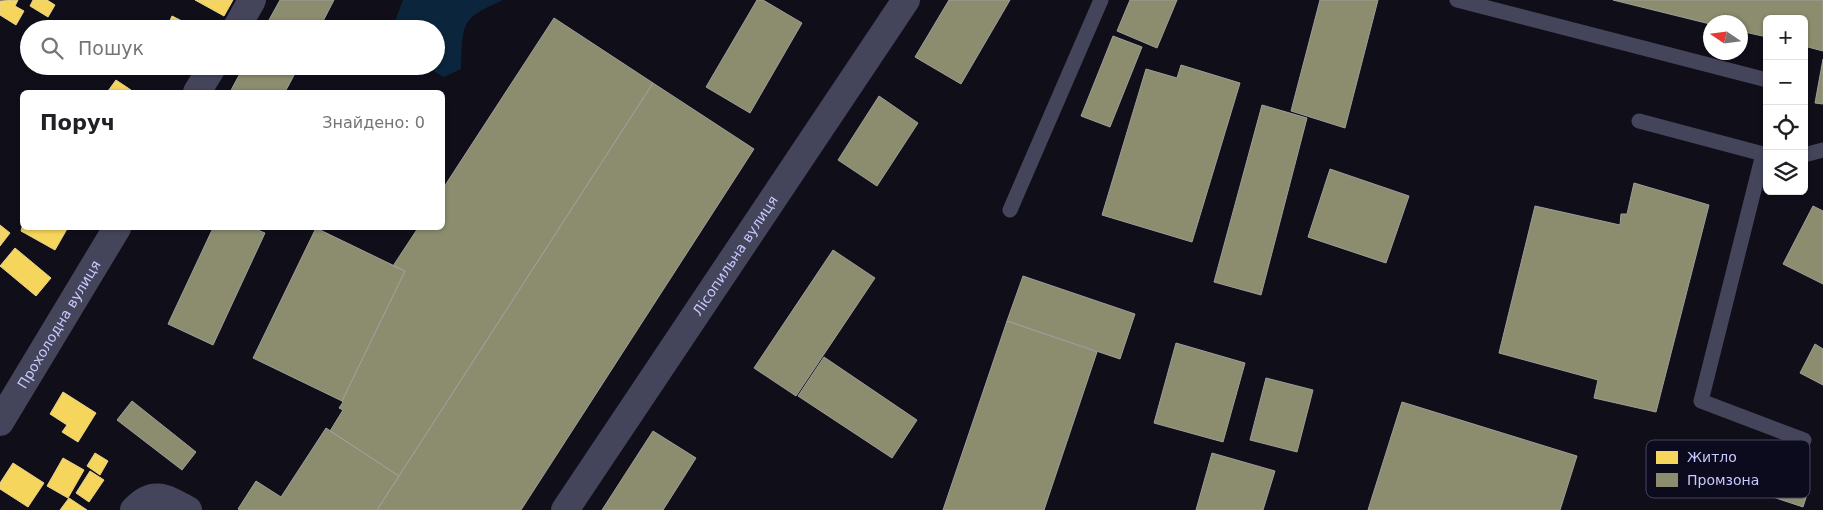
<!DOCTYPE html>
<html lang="uk">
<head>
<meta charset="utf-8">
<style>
  :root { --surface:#fff; --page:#f6f6f6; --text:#202124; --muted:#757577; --line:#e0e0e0 }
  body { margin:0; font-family:"DejaVu Sans",sans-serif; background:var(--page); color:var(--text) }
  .controls { position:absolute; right:15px; top:15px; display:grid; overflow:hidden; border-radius:8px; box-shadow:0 1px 4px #0004 }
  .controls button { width:45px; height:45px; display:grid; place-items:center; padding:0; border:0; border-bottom:1px solid var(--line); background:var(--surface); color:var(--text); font:25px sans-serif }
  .compass { position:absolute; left:1703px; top:15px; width:45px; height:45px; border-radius:50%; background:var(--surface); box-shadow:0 1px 4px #0004; rotate:283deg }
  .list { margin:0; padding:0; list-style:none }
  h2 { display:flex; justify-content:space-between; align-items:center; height:65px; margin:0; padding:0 20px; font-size:21px }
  h2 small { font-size:16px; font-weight:400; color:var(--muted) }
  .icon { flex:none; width:28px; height:28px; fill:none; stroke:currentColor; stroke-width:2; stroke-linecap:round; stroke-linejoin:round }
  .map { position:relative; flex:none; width:1823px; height:510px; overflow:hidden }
  .search { position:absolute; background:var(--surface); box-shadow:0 1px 4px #0004; left:20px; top:20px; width:425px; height:55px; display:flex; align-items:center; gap:12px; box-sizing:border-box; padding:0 18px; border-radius:28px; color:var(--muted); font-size:19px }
  .panel { position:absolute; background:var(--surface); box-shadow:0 1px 4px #0004; left:20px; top:90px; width:425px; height:140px; border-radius:8px }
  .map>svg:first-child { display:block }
  .water { fill:#0b253c }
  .homes { fill:#f6d55c; stroke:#e8d18d }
  .industry { fill:#8c8c6e; stroke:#9e9e9a }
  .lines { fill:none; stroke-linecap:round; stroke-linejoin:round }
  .service { stroke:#44455a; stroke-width:15 }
  .minor { stroke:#44455a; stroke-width:28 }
  .labels { text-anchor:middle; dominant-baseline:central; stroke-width:5; stroke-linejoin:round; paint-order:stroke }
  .street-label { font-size:14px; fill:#c7c8ff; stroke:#0c0b1d }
  .key { fill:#0c0b1d; stroke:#444461; stroke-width:1 }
  .key-label { font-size:14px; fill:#c7c8ff }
</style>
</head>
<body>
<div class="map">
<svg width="1823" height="510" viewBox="0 0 1823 510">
  <rect width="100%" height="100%" fill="#100f19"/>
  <path class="water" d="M403,0H503C460,19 463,22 461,69L444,77L425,66H436V29H392Z"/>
  <path class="homes" d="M18,0L15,6L24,11L16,25L0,15V1Z
    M33,0H47L55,5L48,17L30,6Z
    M195,0H233L224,16Z
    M172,16L182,21L178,29H166Z
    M118,66H132L130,72Z
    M134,66H156L152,74Z
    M116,80L131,90L130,92L108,91Z
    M0,225L10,233L0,246Z
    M22,227L64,228L67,229L55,250L21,231Z
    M15,248L51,278L36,296L0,266Z
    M63,392L96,413L78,442L62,432L67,425L50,414Z
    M95,453L108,461L100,475L87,466Z
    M63,458L84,470L68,498L47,486Z
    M13,463L44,483L28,507L0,489V483Z
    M90,471L104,480L89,502L76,493Z
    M69,498L87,510H60Z"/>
  <path class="industry" d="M280,0H334L319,29H264Z
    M757,0H763L802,23L750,113L706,87Z
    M949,0H1010L961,84L915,57Z
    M1130,0H1177L1157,48L1117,31Z
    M1320,0H1378L1345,128L1291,111Z
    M1613,0H1823V51L1804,46V19H1767V37L1740,31V22L1710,24Z
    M554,18L653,83L399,476L330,431L343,410L339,408L343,402L342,401L405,271L393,266L418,228H442V190Z
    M1113,36L1142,47L1110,127L1081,116Z
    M1823,59V104L1815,103Z
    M1181,65L1240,83L1192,242L1102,215L1146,69L1177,78Z
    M244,66H299L285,92H230Z
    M653,83L754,149L521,510H377Z
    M879,96L918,123L877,186L838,160Z
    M1262,105L1307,118L1261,295L1214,282Z
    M1330,169L1409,196L1386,263L1308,237Z
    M1634,183L1709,205L1656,412L1594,398L1598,380L1499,353L1535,206L1620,225L1621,214H1627Z
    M1813,206L1823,211V284L1783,264Z
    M213,228H253L265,233L213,345L168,324Z
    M316,228L405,271L342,401L253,358Z
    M833,250L875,278L796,396L754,368Z
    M1023,276L1135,314L1120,359L1007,321Z
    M1007,321L1097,352L1044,510H943Z
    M1176,343L1245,363L1223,442L1154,423Z
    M1815,344L1823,349V385L1800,373Z
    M824,357L917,420L892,458L798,396Z
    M1266,378L1313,390L1297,452L1250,440Z
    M132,401L196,452L182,470L117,420Z
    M1402,402L1577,456L1560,510H1368Z
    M326,428L399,476L377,510H240L238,509L256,481L281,497Z
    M653,431L696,458L663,510H602Z
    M1212,453L1275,471L1263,510H1196Z
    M1768,474L1809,488L1803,507L1761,493Z"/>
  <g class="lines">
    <path class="service" d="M1457,0L1767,80
      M1639,121L1767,155
      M1763,154L1701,401L1804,440
      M1804,155L1823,150
      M1010,210L1101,0"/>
    <g class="minor">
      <path d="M236,29L252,0"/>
      <path d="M197,92L213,66"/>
      <path id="s1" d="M0,422L117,228"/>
      <path d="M134,510C153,489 166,498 188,510"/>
      <path id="s2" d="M565,510L906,0"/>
    </g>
  </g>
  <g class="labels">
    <g class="street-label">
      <text stroke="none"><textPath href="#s2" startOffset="306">Лісопильна вулиця</textPath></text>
      <text stroke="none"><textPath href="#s1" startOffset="114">Прохолодна вулиця</textPath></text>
    </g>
  </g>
  <rect x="1646" y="440" width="164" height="58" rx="8" class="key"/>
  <rect x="1656" y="451" width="22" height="13" fill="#f6d55c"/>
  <rect x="1656" y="473" width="22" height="14" fill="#8c8c6e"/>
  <g class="key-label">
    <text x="1687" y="462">Житло</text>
    <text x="1687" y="485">Промзона</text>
  </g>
</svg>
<div class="controls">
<button>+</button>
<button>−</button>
<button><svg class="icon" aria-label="locate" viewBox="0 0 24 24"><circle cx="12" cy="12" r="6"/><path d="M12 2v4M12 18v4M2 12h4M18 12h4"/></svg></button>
<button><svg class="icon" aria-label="layers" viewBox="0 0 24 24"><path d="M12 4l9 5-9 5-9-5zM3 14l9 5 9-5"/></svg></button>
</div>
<svg class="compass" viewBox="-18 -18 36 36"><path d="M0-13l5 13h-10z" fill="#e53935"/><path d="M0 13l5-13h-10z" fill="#757577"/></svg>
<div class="search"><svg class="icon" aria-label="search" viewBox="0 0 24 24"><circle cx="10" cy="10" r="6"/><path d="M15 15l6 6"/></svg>Пошук</div>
<section class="panel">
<h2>Поруч<small>Знайдено: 0</small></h2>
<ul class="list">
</ul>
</section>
</div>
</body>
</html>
